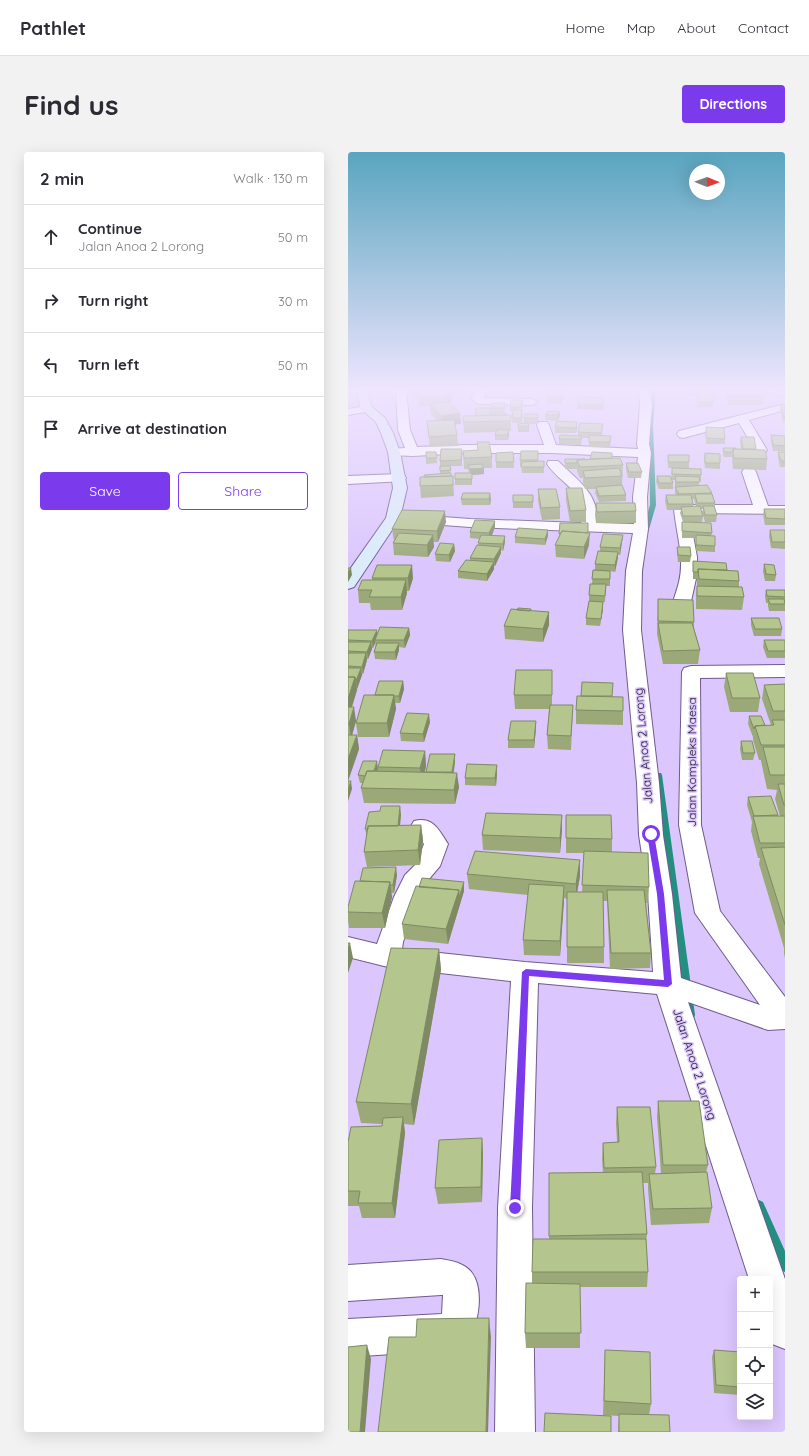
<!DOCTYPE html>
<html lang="en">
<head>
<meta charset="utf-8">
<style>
  :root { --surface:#fff; --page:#f2f2f3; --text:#2b2b33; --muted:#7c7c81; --line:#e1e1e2; --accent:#7c3aed }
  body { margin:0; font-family:Quicksand,sans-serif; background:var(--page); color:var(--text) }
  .controls { position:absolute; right:12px; bottom:12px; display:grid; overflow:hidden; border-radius:4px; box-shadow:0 4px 16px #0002 }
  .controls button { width:36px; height:36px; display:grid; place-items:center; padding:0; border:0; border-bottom:1px solid var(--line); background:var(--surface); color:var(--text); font:20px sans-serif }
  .compass { position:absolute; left:341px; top:12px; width:36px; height:36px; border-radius:50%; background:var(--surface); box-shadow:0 4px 16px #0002; rotate:91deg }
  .stop { position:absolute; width:12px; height:12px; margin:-9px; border:3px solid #7c3aed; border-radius:50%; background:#fff }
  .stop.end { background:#7c3aed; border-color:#fff; box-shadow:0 1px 4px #0008 }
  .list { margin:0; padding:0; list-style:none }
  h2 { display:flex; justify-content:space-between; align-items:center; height:52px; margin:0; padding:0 16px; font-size:17px }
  h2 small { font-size:13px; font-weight:400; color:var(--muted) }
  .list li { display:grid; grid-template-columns:26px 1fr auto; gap:12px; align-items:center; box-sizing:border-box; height:64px; padding:0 16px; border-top:1px solid var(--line) }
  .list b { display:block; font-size:15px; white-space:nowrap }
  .list p { margin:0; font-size:13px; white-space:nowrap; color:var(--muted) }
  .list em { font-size:13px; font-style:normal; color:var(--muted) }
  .actions { display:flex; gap:8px; padding:12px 16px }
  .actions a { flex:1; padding:9px 0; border:1px solid var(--accent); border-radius:4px; text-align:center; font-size:14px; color:var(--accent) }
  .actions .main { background:var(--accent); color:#fff }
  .icon { flex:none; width:22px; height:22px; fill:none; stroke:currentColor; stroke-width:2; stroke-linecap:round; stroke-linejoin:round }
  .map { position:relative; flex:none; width:437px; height:1280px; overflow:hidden; border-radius:4px }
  header { display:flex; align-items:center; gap:24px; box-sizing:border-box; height:56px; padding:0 20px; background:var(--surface); border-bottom:1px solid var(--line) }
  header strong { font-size:19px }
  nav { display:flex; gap:22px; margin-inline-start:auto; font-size:14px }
  .intro { display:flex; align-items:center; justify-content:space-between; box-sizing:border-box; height:96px; padding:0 24px }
  h1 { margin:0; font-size:28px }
  .button { padding:10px 18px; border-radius:4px; background:var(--accent); color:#fff; font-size:14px; font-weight:700 }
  main { display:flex; gap:24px; padding:0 24px }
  aside { flex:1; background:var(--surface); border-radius:4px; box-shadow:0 4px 16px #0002 }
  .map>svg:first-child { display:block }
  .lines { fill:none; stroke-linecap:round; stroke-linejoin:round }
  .stream { fill:#248f81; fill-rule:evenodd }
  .lane-casing { stroke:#6f5b8c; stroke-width:2 }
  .street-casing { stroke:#6f5b8c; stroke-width:2 }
  .secondary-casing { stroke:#6f5b8c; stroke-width:2 }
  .lane { fill:#fff; fill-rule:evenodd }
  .street { fill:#fff; fill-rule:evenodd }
  .secondary { fill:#daecfa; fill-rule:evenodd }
  .wall { fill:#9ba979; fill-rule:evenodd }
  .shaded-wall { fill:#7e8a63 }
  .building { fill:#b4c58d; stroke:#7e8a63 }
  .route { fill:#7c3aed }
  .labels { text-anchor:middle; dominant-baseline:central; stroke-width:3; stroke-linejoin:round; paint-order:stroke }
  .street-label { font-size:12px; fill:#282035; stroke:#dbc6fd }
</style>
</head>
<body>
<header>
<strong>Pathlet</strong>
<nav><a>Home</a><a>Map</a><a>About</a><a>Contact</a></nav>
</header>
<div class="intro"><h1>Find us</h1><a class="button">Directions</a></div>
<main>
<aside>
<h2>2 min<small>Walk · 130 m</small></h2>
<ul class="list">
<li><svg class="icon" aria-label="ahead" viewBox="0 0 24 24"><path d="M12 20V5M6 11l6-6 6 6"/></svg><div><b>Continue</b><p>Jalan Anoa 2 Lorong</p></div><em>50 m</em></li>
<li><svg class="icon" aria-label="right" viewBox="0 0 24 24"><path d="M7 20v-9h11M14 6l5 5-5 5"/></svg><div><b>Turn right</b></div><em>30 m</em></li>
<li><svg class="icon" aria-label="left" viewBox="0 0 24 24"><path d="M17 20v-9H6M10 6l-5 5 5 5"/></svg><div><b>Turn left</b></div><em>50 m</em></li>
<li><svg class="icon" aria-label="arrive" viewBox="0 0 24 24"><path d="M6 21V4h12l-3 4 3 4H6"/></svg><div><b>Arrive at destination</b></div></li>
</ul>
<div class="actions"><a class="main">Save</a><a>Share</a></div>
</aside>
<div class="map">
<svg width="437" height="1280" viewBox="0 0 437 1280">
  <rect width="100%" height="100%" fill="#dbc6fd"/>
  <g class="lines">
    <path class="stream" d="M304,238H308L305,272L308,353L300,381L297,383L294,381L302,353L301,272Z
      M307,621H313L314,623L347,863L346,866L342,867L338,866L337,863L306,623Z
      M411,1048L415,1050L437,1099V1120L432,1118L405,1054L407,1050Z"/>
    <g class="lane-casing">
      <path id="lane" d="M411,238L437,240V244Z"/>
    </g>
    <g class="street-casing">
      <path id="street" d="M48,238H58L62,278L69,295L117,293H196L189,273L191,270H199L201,273L208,293L290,297L289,292L292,252L291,238H301L304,252L301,292L303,301L299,345L300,377L294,419L293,478L311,631L315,683L324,742L333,826L412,853L347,761L331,673L334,520L336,516L343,514L437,513V525L352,526L353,673L372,759L437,845V877L420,878L340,850L437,1127V1197L424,1192L422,1187V1127H401L309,842L190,831L184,1056L187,1280H147L150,1056L163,829L40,815L0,805V785L29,792L46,745L57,723L69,711L76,692L63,674L66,669C85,664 91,678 100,692L92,714L76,733L70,745L55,790L54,797L177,810L305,820L300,742L291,683L289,631L275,478L278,419L285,381L122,375L68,371L63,370L61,367L63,364L68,363L122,367L233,371C240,339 213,333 199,312L200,309H210C228,327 253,343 248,371L286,372L285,345L290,305L203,301H117L65,304L42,303L40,300L42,297L57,296L50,278Z
        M129,238H139L136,246L184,247L190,250L184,253L132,252L128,251L124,247Z
        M437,252V258L401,268L419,298L417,301H409L391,271L335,286L331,285L329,282L331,279Z
        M19,254L23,255L25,257L23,259L0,263V257Z
        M401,316L406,317L408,320L420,354H437V362L341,361L349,405V422L340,463L339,477L336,481L330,482L324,481C316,470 328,443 331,430C337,406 328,381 326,357L328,354L333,353H405L394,320L396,317Z
        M51,322L56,323L58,326L56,329L0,332V324Z
        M93,1107C104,1109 117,1111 124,1121C136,1137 131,1174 119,1190C116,1195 109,1196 103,1198L0,1205V1167L94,1162L95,1143H93L0,1149V1113Z"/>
    </g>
    <g class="secondary-casing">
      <path id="secondary" d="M8,238H18L24,255L37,266L45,281L52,300L59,336L52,366L6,435L0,437V420L38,366L45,336L40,300L33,281L28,270L13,257Z"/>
    </g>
    <use href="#lane" class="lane"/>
    <use href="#street" class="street"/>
    <use href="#secondary" class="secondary"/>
  </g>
  <path class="wall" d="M65,238H111L108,243H104V248L102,251L113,272H107L109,283L110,294L82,295L79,269H89L83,262L82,254H71L70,245H64L63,240Z
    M341,238H369L368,244H364L366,250L365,255H349L348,244H342Z
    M378,238H414L417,243L415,253H380L378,246Z
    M422,238H437V239H423Z
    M215,239V245L213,252L198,251V246Z
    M256,246L255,258L229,257V252Z
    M175,248L174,258L175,263L174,271H164L165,260H162V255Z
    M157,251V256L156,261L158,263H163V279H161V284L160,288H147V283L148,280L116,281L115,270L127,264Z
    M433,253H437V270H435L432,258Z
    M212,260V265L209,269L197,268V263Z
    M190,262V272H180L181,274V280H170V272L176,271V266Z
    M255,272L254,284H263L262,296L241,295V286H234L233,293L211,292V287L230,284V280Z
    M207,275H229L228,281H207Z
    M358,275L377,287V292H358Z
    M423,283L437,284V299H425L423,289Z
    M393,285L419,307L418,318L385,317L384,305H376L375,302V296L393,297L392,290Z
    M129,290L144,305V316H136V322L124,323V333H107V327L121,321L120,317H116L115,299L130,298Z
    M114,297V314H102L103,324H105L106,344L73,346L72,334L77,325L92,322V309Z
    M190,299V309H196V321H174L173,314H172V308Z
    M88,300L89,311L78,312V306Z
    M165,300L166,316H148V301Z
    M430,300H437V315H432L430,305Z
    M264,301V306L275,313L274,334L278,343V349L251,350L247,341L248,337H237L235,330V326H232L229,319V317H217V307H242Z
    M357,301L372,311V317L357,316L356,307Z
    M320,303L341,310V316L353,323V329H351V334L364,341L363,342L367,351V356L369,363L368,370H357L354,360L355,357H353L355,364L354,370H337L364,381L363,384L367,394V400L348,399V386H334V370H335L332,361L333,358H319L317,349L318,343H328L327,341V328H324L325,331V337H311L308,330L309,324L323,327L324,316H320ZM344,347H346L348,354L345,355V352Z
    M278,311L294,320L293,326H280L278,317Z
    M218,336L238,358V370H222L218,348Z
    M190,337L212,355V367L194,368L190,349Z
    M165,343H185V356H165Z
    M113,347H143L142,353H114Z
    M248,351L288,359V371H248L247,363Z
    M416,357H437V373H417L415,363Z
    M98,370L90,390H85L86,395L80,405L46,403L45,391L46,389L44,377Z
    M212,371L240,381L241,393L236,407L208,405L207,393L211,384Z
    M147,375L144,383L157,390L155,399L153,398V401L147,414H146V417L139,429L110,426V419L122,408V406L130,393L132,387L122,386V380Z
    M422,378H437V397L423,396L421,384Z
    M275,383L274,390L272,403H270L267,420L262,419V434H258L257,450H255V457L252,474L238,473V466L241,450V443L244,432L245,418H247V412L252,399V395Z
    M200,384L197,393L167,391V385Z
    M106,392L107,399L102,410L88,409L87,402Z
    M329,395L343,404L342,410H330L329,401Z
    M345,409L379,418L391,429V435L396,445L394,458L348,457V446L349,434V427H345Z
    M416,412L428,423L427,429H417L415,419Z
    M24,426H65L61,439H59V441L54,458H23L22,451H11L10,438L24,428Z
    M418,438H437V459H421L420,454V451H418L417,444Z
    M310,447L346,470V476L352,498L350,512H315L309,482Z
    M183,459L201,460V473L195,490L157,487L156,474Z
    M403,466L434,477L433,484H406L403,473Z
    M61,476L62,483L57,496L51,495V498L48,508L27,507L26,500L28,495L27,491L25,496H24V497L20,507H19V508L15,522H14V523L9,537V538L4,555L8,569L4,583H9L11,597L0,629V478L29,482Z
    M416,488H437V506H419L415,495Z
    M204,518V553H225L223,598L200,597L199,583L201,557H167L166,543Z
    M378,521L412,546L410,560H382L376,535Z
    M55,529L56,537L52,551H47L48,557L41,585H10L8,571L27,543Z
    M437,532V806L436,801V796L411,712L412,706H410L403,679L404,670L399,653L400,645L430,663V664H432L427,647L429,638L419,637L413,609V608H411L405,588V585L400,572L401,564L417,573H423L414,547L416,533Z
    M264,544L275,559V573L228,572V558Z
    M188,569V576L186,596H160V588Z
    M82,570L76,590L53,589L52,581Z
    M393,589L407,601L405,608H394L392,597Z
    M77,599L78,614L77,620L107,610L106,620L111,635L107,652L16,651L13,636L15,631H12L10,623L30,617L29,619H30V615Z
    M149,613V621L148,634L117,633V626Z
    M53,662L52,673H73L75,688L72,713L19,715L16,700L19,685L17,677Z
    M214,663V678L212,701L135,698L134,683Z
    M218,663L264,687V700L301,735L300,751H298L303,801L302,816L262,817L259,749H255L256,795V811H219V747L216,746L212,804L176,803L175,788L180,743L121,737L119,722L232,708V724L229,740H234L236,701H218Z
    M49,723L46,741H43L44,745L37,776H1L0,768V755L12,729Z
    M116,739L100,792L56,787L54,772Z
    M91,797L93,818L66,973L56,972L57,981L47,1066H14L11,1054H0V989L34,974V972L13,971L8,950Z
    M310,949L360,1013L358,1020L364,1056L361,1071L303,1073L300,1037V1031H295L299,1082L298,1091L300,1120L299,1135H232V1196H178L177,1181L184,1131V1120L201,1087V1021H255L254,1006L255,991L269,990L268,971L269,955L308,1015L307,1022H313L309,965Z
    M134,986L135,1002L134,1050L90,1052L87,1036Z
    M257,1198L303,1252L301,1263L322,1280H270L271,1264L255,1263Z
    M366,1198L392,1203V1243L366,1241L364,1205Z"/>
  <path class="shaded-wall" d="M108,238H111L108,243Z
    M103,239L104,248L99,255L98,245Z
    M215,239V245L213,252V246Z
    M212,260V265L209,269V263Z
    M112,261L113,272L94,274L93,264Z
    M229,270V275L228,281V276Z
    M161,278V284L160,288L159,283Z
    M136,316V322L124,323V333L122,317Z
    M142,341L143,347L142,353L141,347Z
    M97,359L98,370L90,390L89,379Z
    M147,369V375L142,388L141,381Z
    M200,378V384L197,393V387Z
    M242,381L241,393L236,407V395Z
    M85,383L86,395L80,405L79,393Z
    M275,383L274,390L272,403V396Z
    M157,384V390L155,399V392Z
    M106,392L107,399L102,410L101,403Z
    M153,395V401L147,414L146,407Z
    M270,400V406L267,420V413Z
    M146,410V417L139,429V422Z
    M64,413L65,426L61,439L60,426Z
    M3,416L4,423L0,430V421Z
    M58,428L59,441L54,458L53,445Z
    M255,450V457L252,474L253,467Z
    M201,460V473L195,490V477Z
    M61,476L62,483L57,496L56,488Z
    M29,478V485L27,488V491L25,496L24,489Z
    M23,490L24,497L20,507L19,500Z
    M51,491V498L48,508L47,500Z
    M18,501L19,508L15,522L14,515Z
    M13,516L14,523L9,537L8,529Z
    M7,525L9,538L1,564L0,555V547Z
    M55,529L56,537L52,551L51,544Z
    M46,543L48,557L41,585L39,571Z
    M6,555L8,569L3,587L1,572Z
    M81,562L82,570L76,590L75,582Z
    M188,569V576L186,596V588Z
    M9,583L11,597L0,629V607Z
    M77,599L78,614L74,631L72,616Z
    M107,602V610L103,633V625Z
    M29,609L30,617L26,631L25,624Z
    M149,613V621L148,634L147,626Z
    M109,621L111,635L107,652L106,638Z
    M3,629L4,637L0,649V638Z
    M52,654L53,662L51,684L50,676Z
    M214,663V678L212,701V686Z
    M73,673L75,688L72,713L70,698Z
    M232,708V724L228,747V732Z
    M48,715L49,723L46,741L45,733Z
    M42,730L44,745L37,776L34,761Z
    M116,730V739L100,792L98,777L111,738Z
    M216,734V749L212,804V789Z
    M2,791L5,806L0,821V797Z
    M91,797L93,818L66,973L63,952Z
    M55,965L57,981L47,1066L44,1051Z
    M134,986L135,1002L134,1050L133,1035Z
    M141,1166L143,1185L140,1280H138Z
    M19,1193L23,1207L17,1280H12Z"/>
  <path class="building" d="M65,238H75L73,240H63Z
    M75,238H91L103,239L98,245L70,244Z
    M342,238H369V239H342Z
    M379,238H414L417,243H381Z
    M200,239H215L213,246H198Z
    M348,240H363L366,250H350Z
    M230,245L256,246L255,253L229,252Z
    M163,248H175L173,255H162Z
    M101,250L112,261L93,264L82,252Z
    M144,251H157L156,256H143L142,263L127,264L128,256H143Z
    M433,253H437V265H436Z
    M165,258H174L173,266H164Z
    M200,259L212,260L209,263H197Z
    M146,261H158V263H146Z
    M177,262H190V266H176Z
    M163,263V269L115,270V264Z
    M106,268L109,283L81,285L79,269Z
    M209,269L229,270L228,276L207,275Z
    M180,271L181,274L170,275V272Z
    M232,271L255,272L253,281L230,280Z
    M358,275L376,276L377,287L358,286Z
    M149,278H161L159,283H147Z
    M212,283L234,284L233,287H211Z
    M241,283L263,284L262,290H241Z
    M423,283L437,284V294L425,293Z
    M393,285H406L408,297H395Z
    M129,290H141L144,305L116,306L115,299L130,298Z
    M375,296H388V297H385L384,300H376Z
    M93,297H114L113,308L92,309Z
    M385,297L417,298L419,307L386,306Z
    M173,299H190V308H172Z
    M78,300H88L89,306H78Z
    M165,300L166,310H148V301Z
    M244,300L264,301V306L242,307Z
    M430,300H437V309H433Z
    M357,301L372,302V311H357Z
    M320,303H341V310H320Z
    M272,306L275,313L232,315L229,308Z
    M217,307H237L229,308V311H217Z
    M196,309V315H173L174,310Z
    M278,311H290L294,320H281Z
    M133,312L136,316L122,317L120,313Z
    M92,314H102L103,318L92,319Z
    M271,316L274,324L237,326L235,319Z
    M324,316L353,317V323L324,322Z
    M103,321V324L77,325L76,323Z
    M107,321H124V327H107Z
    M105,324V333L72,334V325Z
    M309,324H322L325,331H311Z
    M327,324L351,325L352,330H328Z
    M274,333L278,343L251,344L248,335Z
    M359,333L364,341L331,342L327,335Z
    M218,336H234L238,358L222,359Z
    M190,337H208L212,355L193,356Z
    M115,341H142L141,347H113Z
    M347,342H364L367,351H349Z
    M165,343H185V350H165Z
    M318,343H343L345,352H320Z
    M248,351H287L288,359L249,360Z
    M352,354L355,364H335L333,355Z
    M355,354H366L369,363H357Z
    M416,357H437V367L418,366Z
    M54,358L97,359L89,379L44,377Z
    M127,368L147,369L141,381L122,380Z
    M334,370L363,371L364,381L334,379Z
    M212,371H240V381L214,379L212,382H211Z
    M170,376L200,378L197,387L167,385Z
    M422,378H437V390H424Z
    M214,379L242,381L236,395L207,393Z
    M51,381L85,383L79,393L45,391Z
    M255,382L275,383L272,396L252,395Z
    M133,383L157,384L155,392L130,391Z
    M348,383L367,384V394L348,393Z
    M92,391L106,392L101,403L87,402Z
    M129,393L153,395L146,407L122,406Z
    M329,395H342L343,404L330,403Z
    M250,399L270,400L267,413L247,412Z
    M118,408L146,410L139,422L110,419Z
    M345,409L378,411L379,418L350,417V420H345Z
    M416,412L426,413L428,423L418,422Z
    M29,413H64L60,426H24Z
    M0,416H3L0,421Z
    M350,417L390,419L391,429L351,427Z
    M245,418L262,419V427H244Z
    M14,428H58L53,445H21L24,438H10Z
    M242,432H258L257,444L241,443Z
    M349,434L394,435L396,445L349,444Z
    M418,438H437V445L419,444Z
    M310,447L345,448L346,470L310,469Z
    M420,447H436L437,452H422Z
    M241,449L255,450L253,467L238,466Z
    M170,456L183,457L182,459L169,458Z
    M163,457L201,460L195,477L156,474Z
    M403,466H431L434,477H407Z
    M310,471H344L352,498L315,499Z
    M32,475L61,476L56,488H27Z
    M0,478H29L24,489L0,488Z
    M416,488H437V499H420Z
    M0,490H23L19,500L0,499Z
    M29,491H51L47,500H26Z
    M0,501H18L14,515L0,514Z
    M0,516H13L8,529L7,525H0Z
    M168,518H204V543H166Z
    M378,521H405L412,546H384Z
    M0,525H7L0,547Z
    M31,529H55L51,544H46V543H27Z
    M234,530L265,531L264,544H233Z
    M437,532V559H425L416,533Z
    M16,543H46L39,571H8Z
    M229,544L275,545V559L228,558Z
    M202,553H225L223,584L199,583Z
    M0,555H6L1,572H0Z
    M59,561L81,562L75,582L52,581Z
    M401,564H413L417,573L407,574L406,577Z
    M424,568H437V593H413L407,574L426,573Z
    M163,569H188L186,588H160Z
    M0,583H9L0,607Z
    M393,589H404L407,601H395Z
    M415,595H437V623H422Z
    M35,598L77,599L72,616L30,615Z
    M82,602H107L104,620H78Z
    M15,609H29L26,619H19L17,624L10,623Z
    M119,612L149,613L147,626H117Z
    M19,619L109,621L106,638L13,636Z
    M0,629H3L0,638Z
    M430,632H437V653H436Z
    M423,644L430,663L406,664L400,645Z
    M33,654H52L50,674H20V677H17L21,660L32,659Z
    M138,661L214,663L212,686L134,683Z
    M218,663H263L264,687L218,686Z
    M405,664H437V691H412Z
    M73,673L70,698L16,700L20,674Z
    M437,695V773L413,696Z
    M127,699L232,708L228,732L119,722Z
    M236,699L300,701L301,735L234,733Z
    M48,715L45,733H42V730L12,729L15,716Z
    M74,726L116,730L111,746V738L71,735Z
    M7,729L42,730L34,761L0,760V755Z
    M181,732L216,734L212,789L175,788Z
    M68,734L111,738L98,777L54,772Z
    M259,738H296L303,801H263Z
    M219,740H255L256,795H219Z
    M0,791H2L0,797Z
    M43,796L91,797L63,952L8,950Z
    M310,949H351L360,1013H315Z
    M269,955H302L308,1015L256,1016L255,991L271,990Z
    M55,965L44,1051H10L12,1039H0V990L3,975L34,974L35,966Z
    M134,986L133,1035L87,1036L91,988Z
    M294,1020L299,1082L201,1084V1021Z
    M359,1020L364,1056L305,1057L301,1022Z
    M185,1087H298L300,1120H184Z
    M178,1131L232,1132L233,1181H177Z
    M141,1166L138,1280H30L41,1185H68L69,1167Z
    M19,1193L12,1280H0V1195Z
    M257,1198L302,1200L303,1252L256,1249Z
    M366,1198L392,1200V1235L368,1233Z
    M197,1261L263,1264V1280H196Z
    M271,1262L321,1263L322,1280H271Z"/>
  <linearGradient id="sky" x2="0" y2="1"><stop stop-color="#59a5bf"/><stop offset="0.57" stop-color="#efe5fe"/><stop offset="1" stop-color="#efe5fe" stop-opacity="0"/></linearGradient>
  <rect width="437" height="417" fill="url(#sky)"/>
  <path class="route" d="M303,680L306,682L316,742L324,832L320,835L181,824L172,1056L170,1059L167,1061L163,1059L162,1056L174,820L178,817L316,828L309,742L299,682Z"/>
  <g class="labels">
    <g class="street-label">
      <text transform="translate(295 594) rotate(-95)">Jalan Anoa 2 Lorong</text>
      <text transform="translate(343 610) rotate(-90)">Jalan Kompleks Maesa</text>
      <text transform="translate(347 912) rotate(72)">Jalan Anoa 2 Lorong</text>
    </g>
  </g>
</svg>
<div class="controls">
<button>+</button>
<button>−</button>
<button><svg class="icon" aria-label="locate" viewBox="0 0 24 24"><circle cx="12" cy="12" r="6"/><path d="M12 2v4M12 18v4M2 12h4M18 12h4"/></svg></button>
<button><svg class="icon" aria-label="layers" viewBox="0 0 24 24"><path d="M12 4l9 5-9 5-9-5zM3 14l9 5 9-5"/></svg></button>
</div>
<svg class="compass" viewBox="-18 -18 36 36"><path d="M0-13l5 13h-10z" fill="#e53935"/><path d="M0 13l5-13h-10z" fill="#7c7c81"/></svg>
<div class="stop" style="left:303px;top:682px"></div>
<div class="stop end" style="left:167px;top:1056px"></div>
</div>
</main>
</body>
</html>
